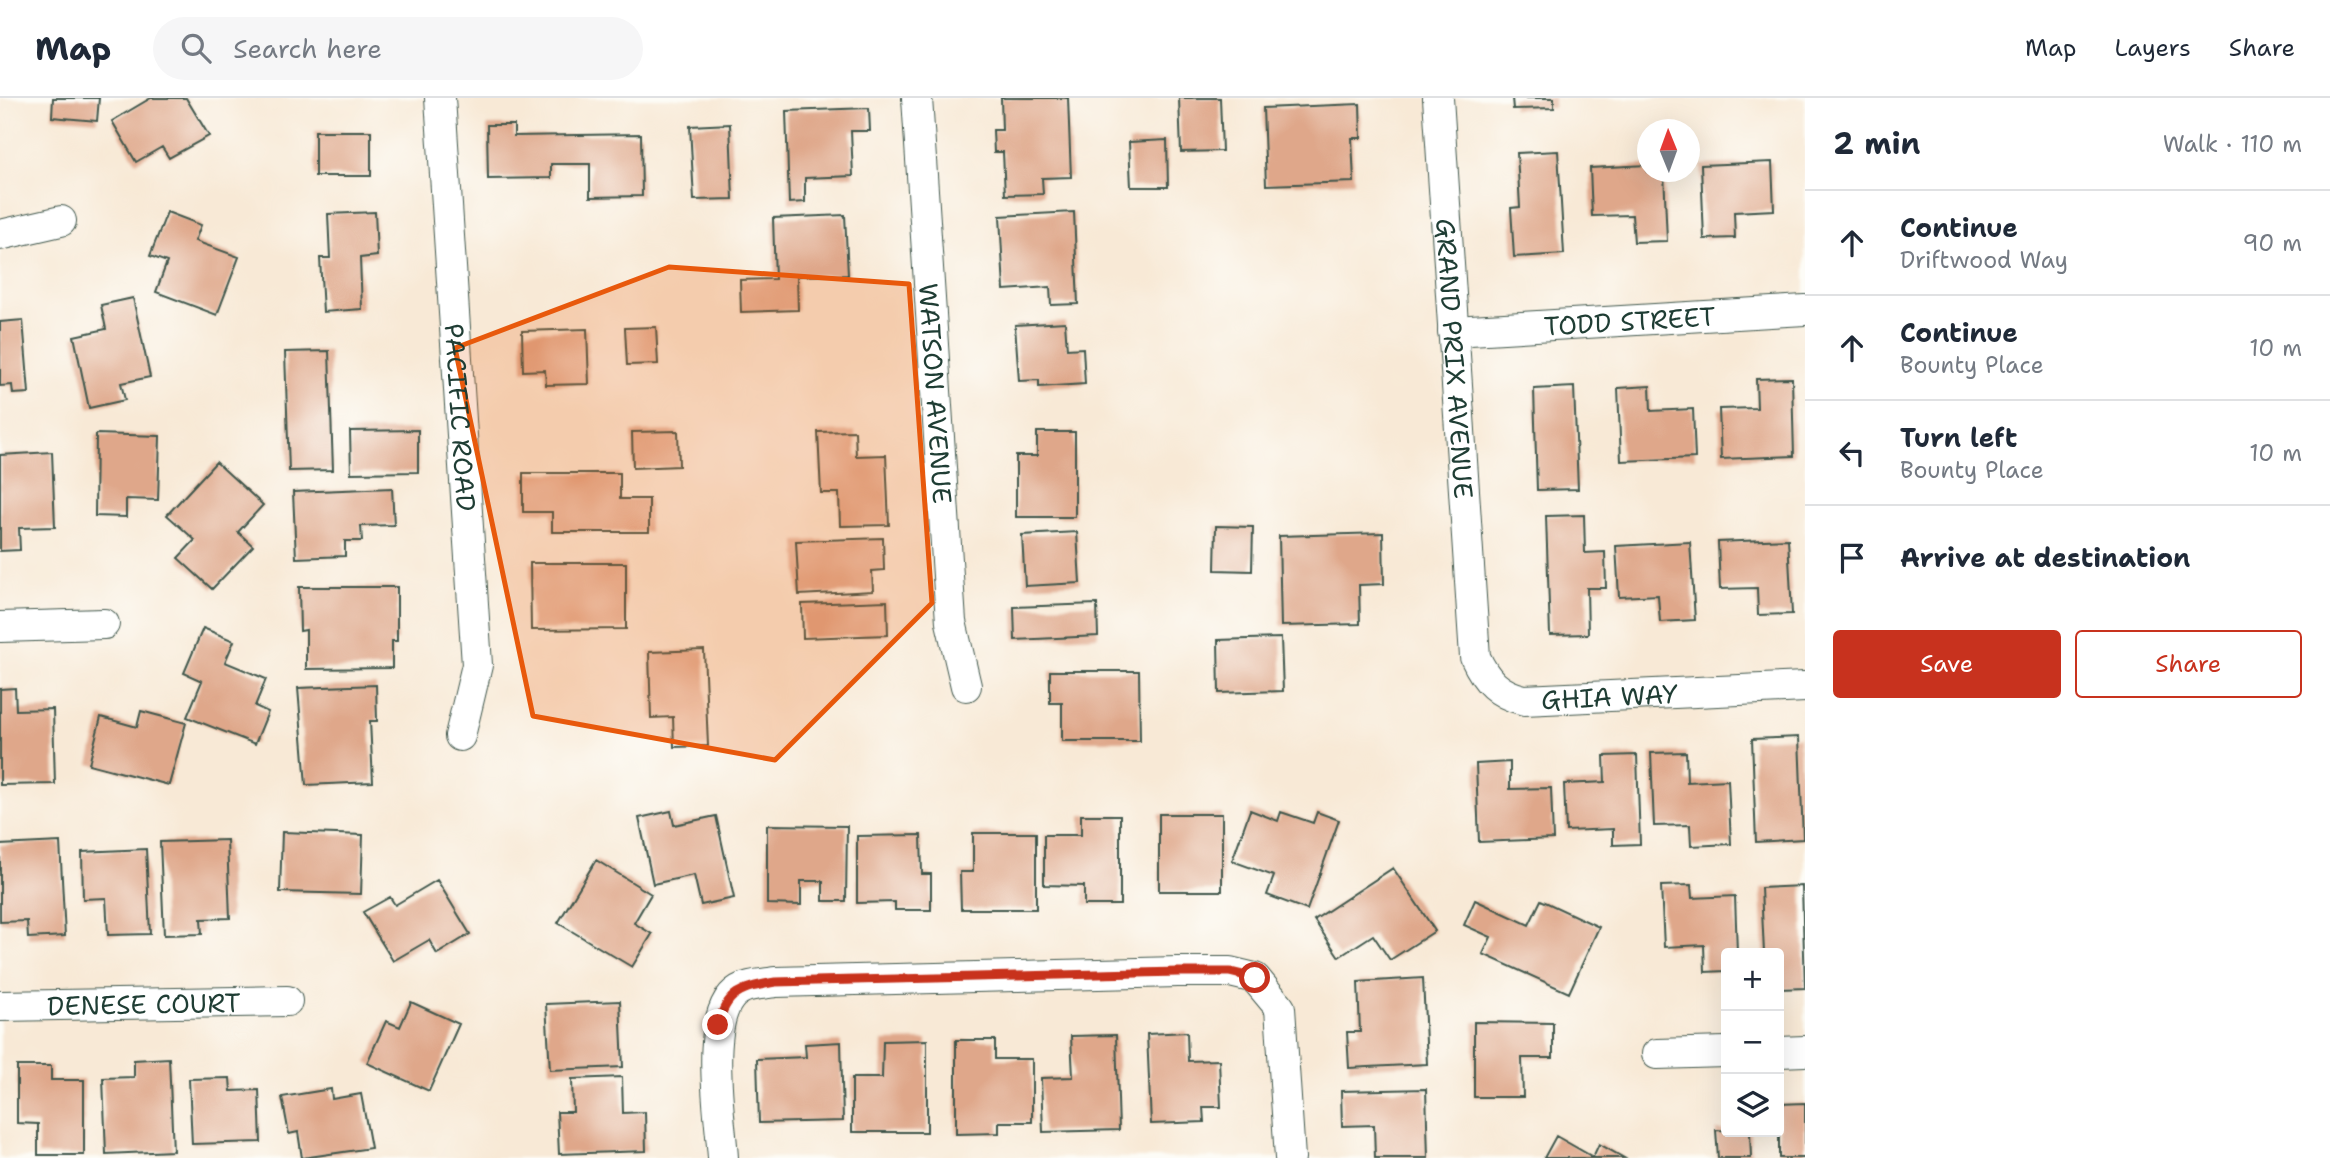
<!DOCTYPE html>
<html lang="en">
<head>
<meta charset="utf-8">
<style>
  :root { --surface:#fff; --page:#f6f6f7; --text:#1f2937; --muted:#747a83; --line:#e0e1e3; --accent:#c8321e }
  body { margin:0; font-family:"Shantell Sans",sans-serif; background:var(--page); color:var(--text) }
  .controls { position:absolute; right:21px; bottom:21px; display:grid; overflow:hidden; border-radius:7px; box-shadow:0 7px 28px #0002 }
  .controls button { width:63px; height:63px; display:grid; place-items:center; padding:0; border:0; border-bottom:2px solid var(--line); background:var(--surface); color:var(--text); font:35px sans-serif }
  .compass { position:absolute; left:1637px; top:21px; width:63px; height:63px; border-radius:50%; background:var(--surface); box-shadow:0 7px 28px #0002; rotate:359deg }
  .stop { position:absolute; width:21px; height:21px; margin:-16px; border:5px solid #c8321e; border-radius:50%; background:#fff }
  .stop.end { background:#c8321e; border-color:#fff; box-shadow:0 2px 7px #0008 }
  .list { margin:0; padding:0; list-style:none }
  h2 { display:flex; justify-content:space-between; align-items:center; height:91px; margin:0; padding:0 28px; font-size:30px }
  h2 small { font-size:23px; font-weight:400; color:var(--muted) }
  .list li { display:grid; grid-template-columns:46px 1fr auto; gap:21px; align-items:center; box-sizing:border-box; height:105px; padding:0 28px; border-top:2px solid var(--line) }
  .list b { display:block; font-size:26px; white-space:nowrap }
  .list p { margin:0; font-size:23px; white-space:nowrap; color:var(--muted) }
  .list em { font-size:23px; font-style:normal; color:var(--muted) }
  .actions { display:flex; gap:14px; padding:21px 28px }
  .actions a { flex:1; padding:16px 0; border:2px solid var(--accent); border-radius:7px; text-align:center; font-size:24px; color:var(--accent) }
  .actions .main { background:var(--accent); color:#fff }
  .icon { flex:none; width:38px; height:38px; fill:none; stroke:currentColor; stroke-width:2; stroke-linecap:round; stroke-linejoin:round }
  .map { position:relative; flex:none; width:1805px; height:1060px; overflow:hidden }
  header { display:flex; align-items:center; gap:42px; box-sizing:border-box; height:98px; padding:0 35px; background:var(--surface); border-bottom:2px solid var(--line) }
  header strong { font-size:33px }
  nav { display:flex; gap:38px; margin-inline-start:auto; font-size:24px }
  .search { width:490px; height:63px; background:var(--page); display:flex; align-items:center; gap:18px; box-sizing:border-box; padding:0 24px; border-radius:38px; color:var(--muted); font-size:26px }
  main { display:flex }
  aside { flex:1; background:var(--surface) }
  .map>svg:first-child { display:block }
  .building { fill:#dfa78a }
  .lines { fill:none; stroke-linecap:round; stroke-linejoin:round }
  .street-casing { stroke:#40574c; stroke-width:32 }
  .street { stroke:#fff; stroke-width:30 }
  .route { stroke:#c8321e; stroke-width:9 }
  .marked { fill:#e8590c; fill-opacity:0.2; stroke:#e8590c; stroke-width:5; stroke-linejoin:round }
  .labels { text-anchor:middle; dominant-baseline:central; stroke-width:5; stroke-linejoin:round; paint-order:stroke }
  .street-label { font-size:26px; fill:#1f3d34; stroke:#fdfcf7 }
</style>
</head>
<body>
<header>
<strong>Map</strong>
<div class="search"><svg class="icon" aria-label="search" viewBox="0 0 24 24"><circle cx="10" cy="10" r="6"/><path d="M15 15l6 6"/></svg>Search here</div>
<nav><a>Map</a><a>Layers</a><a>Share</a></nav>
</header>
<main>
<div class="map">
<svg width="1805" height="1060" viewBox="0 0 1805 1060">
  <rect width="100%" height="100%" fill="#fdfcf7"/>
  <filter id="ink" filterUnits="userSpaceOnUse"><feTurbulence type="fractalNoise" baseFrequency=".0143" numOctaves="2"/><feDisplacementMap in="SourceGraphic" scale="14" xChannelSelector="R" yChannelSelector="G"/><feConvolveMatrix kernelMatrix="1 2 1 2 8 2 1 2 1" color-interpolation-filters="sRGB"/></filter>
  <filter id="wash" filterUnits="userSpaceOnUse"><feTurbulence type="fractalNoise" baseFrequency=".00686" numOctaves="4" result="noise"/><feDisplacementMap in="SourceGraphic" scale="28" xChannelSelector="R" yChannelSelector="G"/><feGaussianBlur stdDeviation="1.57" result="paint"/><feColorMatrix in="noise" values="0 0 0 0 0 0 0 0 0 0 0 0 0 0 0 0 0 1.4 0 .05"/><feComposite in="paint" operator="in"/></filter>
  <g filter="url(#wash)">
    <rect width="100%" height="100%" fill="#f8e9d6"/>
    <g id="blocks">
      <path class="building" d="M53,0H99L97,23L52,19Z
        M151,0H186L209,38L169,60L162,49L136,64L112,23Z
        M1001,0H1068L1071,79L1042,80L1043,96L1005,97L1003,54H994L993,32H1002Z
        M1179,0H1220L1222,53L1181,54Z
        M1512,0H1554V10L1513,11Z
        M1360,6L1361,40H1352L1354,84L1266,87L1263,10Z
        M869,10L870,33H851L853,78L805,80V104L789,105L786,13Z
        M730,26L733,101L694,102L690,28Z
        M487,27H514V38L641,36L642,98L590,99V66H551V80L488,81Z
        M315,33H371V78H315Z
        M1167,42L1168,89H1131L1129,44Z
        M1558,53L1564,156L1514,159L1511,110L1520,109L1517,55Z
        M1772,64L1774,112L1734,114L1735,140L1704,141L1701,67Z
        M1647,67V74H1664L1667,143L1634,144L1632,117L1592,118L1590,70Z
        M167,114L201,127L195,143L239,159L217,217L156,194L167,164L150,158Z
        M375,114L377,158L360,160L362,211L323,214L320,160H330L328,116Z
        M1074,114L1078,206L1051,207L1050,189L1004,192L1000,118Z
        M845,117L848,177L797,178L798,212L741,214L740,182L775,181L773,120Z
        M133,200L150,279L121,285L125,302L89,310L74,238L106,231L101,207Z
        M23,222L29,295L13,296L12,287L0,288V224Z
        M1065,224L1067,251L1083,250L1085,286L1039,289V282L1019,283L1015,227Z
        M656,229L658,266L627,267L625,230Z
        M587,231L589,286L546,287L545,272L523,273L522,233Z
        M329,253L333,372L289,373L285,254Z
        M1792,280L1794,358L1721,361L1719,311L1757,310L1756,281Z
        M1650,288L1651,313L1693,311L1695,360L1621,363L1618,290Z
        M1574,289L1578,391L1537,392L1534,291Z
        M418,332V374L351,375L350,333Z
        M678,333L679,368L633,370L632,334Z
        M855,333L856,358L886,357L889,427L840,428L839,395H821L818,334Z
        M1037,334H1075V419H1016V358H1037Z
        M96,336L160,338L158,402L126,401V419L95,418Z
        M52,354L55,429L19,430L20,452L0,453V357Z
        M216,364L263,407L238,434L253,448L212,491L178,460L195,442L167,417Z
        M523,375H620V401H649V434H552V414H523Z
        M392,390L394,427L361,428L362,443H345V458L296,460L293,394Z
        M1584,417L1585,455L1605,454L1606,490H1587L1588,536L1550,537L1546,418Z
        M1216,428L1253,429L1252,473L1215,472Z
        M1077,434L1080,485L1025,488L1022,437Z
        M1383,435L1384,486L1359,487L1360,526L1281,528L1279,438Z
        M883,440L884,472L872,473L873,493L799,497L796,443Z
        M1788,441L1792,516L1758,517L1757,490L1720,491L1718,444Z
        M1690,444L1695,522L1660,524L1658,497L1619,499L1616,448Z
        M530,465H626V531L531,532Z
        M299,489H397V543H392V570L306,571V532L300,533Z
        M887,503L888,537L803,540L802,506Z
        M1097,506L1098,538L1015,542L1014,509Z
        M203,530L234,543L225,564L266,581L255,608L268,614L255,646L187,619L202,583L184,575Z
        M1281,540L1283,593L1219,595L1218,542Z
        M704,552L708,648L674,649L673,619L651,620L649,554Z
        M1050,573H1139L1140,643H1062V605H1050Z
        M376,587L377,623H370L373,684L306,687L298,590Z
        M15,590L16,612L53,611L55,686L0,687V591Z
        M141,613L186,625L169,687L89,666L101,619L137,629Z
        M1799,639L1803,741L1756,744L1752,641Z
        M1686,654L1687,684L1728,682L1731,746L1691,748L1690,727L1654,728L1651,655Z
        M1637,657L1640,746L1613,747V731L1566,733L1564,686L1605,684L1604,658Z
        M1510,664V691L1551,690L1553,741L1479,744L1476,666Z
        M1250,712L1278,723L1281,714L1313,725L1317,714L1339,722L1307,812L1267,797L1274,778L1232,763Z
        M671,713L674,727L716,718L734,800L701,807L694,777L653,786L639,720Z
        M1159,716H1222V793H1159Z
        M1081,717H1120V807H1084V788L1044,787V737H1081Z
        M767,727L847,728L846,803H823V783H801V807L767,806Z
        M282,734L363,737L361,796L280,794Z
        M973,735H1036V811H961L960,774H973Z
        M921,737L922,776H931V812H895V804L857,805V738Z
        M227,742L230,820L201,821L202,836L164,837L160,744Z
        M60,744L65,838L28,840L27,823L0,824V747Z
        M146,751L150,836L108,837L106,800L83,801L82,754Z
        M596,762L651,796L634,825L652,836L632,869L558,825Z
        M1393,770L1435,833L1390,862L1373,837L1339,859L1314,822Z
        M437,782L470,836L437,856L429,842L393,863L363,814L390,799L395,807Z
        M1691,787L1692,800L1735,798L1737,855H1726V873L1705,874L1704,847L1664,849L1661,788Z
        M1802,788L1805,890L1779,891V855H1764L1761,790Z
        M1475,802L1529,827L1541,802L1599,829L1569,895L1483,856L1491,839L1464,827Z
        M1423,880L1427,966L1349,970L1347,934H1360L1358,884Z
        M620,903L623,969L550,972L546,906Z
        M411,904L459,926L429,993L367,965L386,923L400,929Z
        M1474,924L1553,925V960H1522L1523,999H1474Z
        M1187,934L1188,963L1219,962L1221,1009H1203L1204,1024L1151,1026L1147,936Z
        M1116,937L1119,1032L1043,1034L1041,980L1073,979L1071,938Z
        M927,942V1034H852V980H882L883,943Z
        M956,942H995V961H1032V1024H999V1035L956,1036Z
        M841,944L843,1023L759,1025L757,961L806,959L805,946Z
        M169,960L173,1053L106,1056L103,980L134,979V962Z
        M17,968H51V982H84V1057H38V1026L17,1025Z
        M622,979L623,1015L645,1014L646,1053L559,1056L557,1014H573L572,981Z
        M230,980L231,993L259,992L261,1044L192,1046L189,981Z
        M331,991L332,1001L361,996L371,1050L302,1060L298,1034L289,1036L282,999Z
        M1426,991L1428,1060H1375L1374,1027L1342,1028L1341,993Z
        M1805,1005V1060H1779V1006Z
        M1716,1032L1750,1034L1751,1060H1718Z
        M1556,1038L1593,1059L1599,1046L1624,1060H1544Z"/>
    </g>
  </g>
  <g filter="url(#ink)">
    <use href="#blocks" fill-opacity="0" stroke="#40574c" stroke-width="2"/>
    <g class="lines">
      <g class="street-casing">
        <g id="street">
          <path id="s1" d="M440,0L477,567L460,638"/>
          <path id="s2" d="M917,0L951,524L966,588"/>
          <path id="s3" d="M1438,0L1475,559C1486,583 1498,596 1524,602L1805,589"/>
          <path d="M0,137L61,123"/>
          <path id="s4" d="M1453,233L1805,212"/>
          <path d="M0,529L104,526"/>
          <path id="s5" d="M0,908L287,903"/>
          <path d="M1779,954L1805,953"/>
          <path d="M1657,956L1726,954"/>
          <path d="M723,1060C721,1022 700,907 743,890C752,886 765,886 775,884L1178,874H1230L1255,880L1280,910L1290,1060"/>
        </g>
      </g>
      <use href="#street" class="street"/>
    </g>
  </g>
  <g class="lines" filter="url(#ink)">
    <path class="route" d="M718,927C727,892 743,890 775,884L1178,874H1230L1255,880"/>
  </g>
  <path class="marked" d="M669,169L909,186L932,505L775,662L533,618L455,250Z"/>
  <g class="labels">
    <g class="street-label">
      <text stroke="none"><textPath href="#s4" startOffset="177">TODD STREET</textPath></text>
      <text stroke="none"><textPath href="#s3" startOffset="261">GRAND PRIX AVENUE</textPath></text>
      <text stroke="none"><textPath href="#s2" startOffset="296">WATSON AVENUE</textPath></text>
      <text stroke="none"><textPath href="#s1" startOffset="320">PACIFIC ROAD</textPath></text>
      <text stroke="none"><textPath href="#s3" startOffset="714">GHIA WAY</textPath></text>
      <text stroke="none"><textPath href="#s5" startOffset="144">DENESE COURT</textPath></text>
    </g>
  </g>
</svg>
<div class="controls">
<button>+</button>
<button>−</button>
<button><svg class="icon" aria-label="layers" viewBox="0 0 24 24"><path d="M12 4l9 5-9 5-9-5zM3 14l9 5 9-5"/></svg></button>
</div>
<svg class="compass" viewBox="-18 -18 36 36"><path d="M0-13l5 13h-10z" fill="#e53935"/><path d="M0 13l5-13h-10z" fill="#747a83"/></svg>
<div class="stop" style="left:1255px;top:880px"></div>
<div class="stop end" style="left:718px;top:927px"></div>
</div>
<aside>
<h2>2 min<small>Walk · 110 m</small></h2>
<ul class="list">
<li><svg class="icon" aria-label="ahead" viewBox="0 0 24 24"><path d="M12 20V5M6 11l6-6 6 6"/></svg><div><b>Continue</b><p>Driftwood Way</p></div><em>90 m</em></li>
<li><svg class="icon" aria-label="ahead" viewBox="0 0 24 24"><path d="M12 20V5M6 11l6-6 6 6"/></svg><div><b>Continue</b><p>Bounty Place</p></div><em>10 m</em></li>
<li><svg class="icon" aria-label="left" viewBox="0 0 24 24"><path d="M17 20v-9H6M10 6l-5 5 5 5"/></svg><div><b>Turn left</b><p>Bounty Place</p></div><em>10 m</em></li>
<li><svg class="icon" aria-label="arrive" viewBox="0 0 24 24"><path d="M6 21V4h12l-3 4 3 4H6"/></svg><div><b>Arrive at destination</b></div></li>
</ul>
<div class="actions"><a class="main">Save</a><a>Share</a></div>
</aside>
</main>
</body>
</html>
